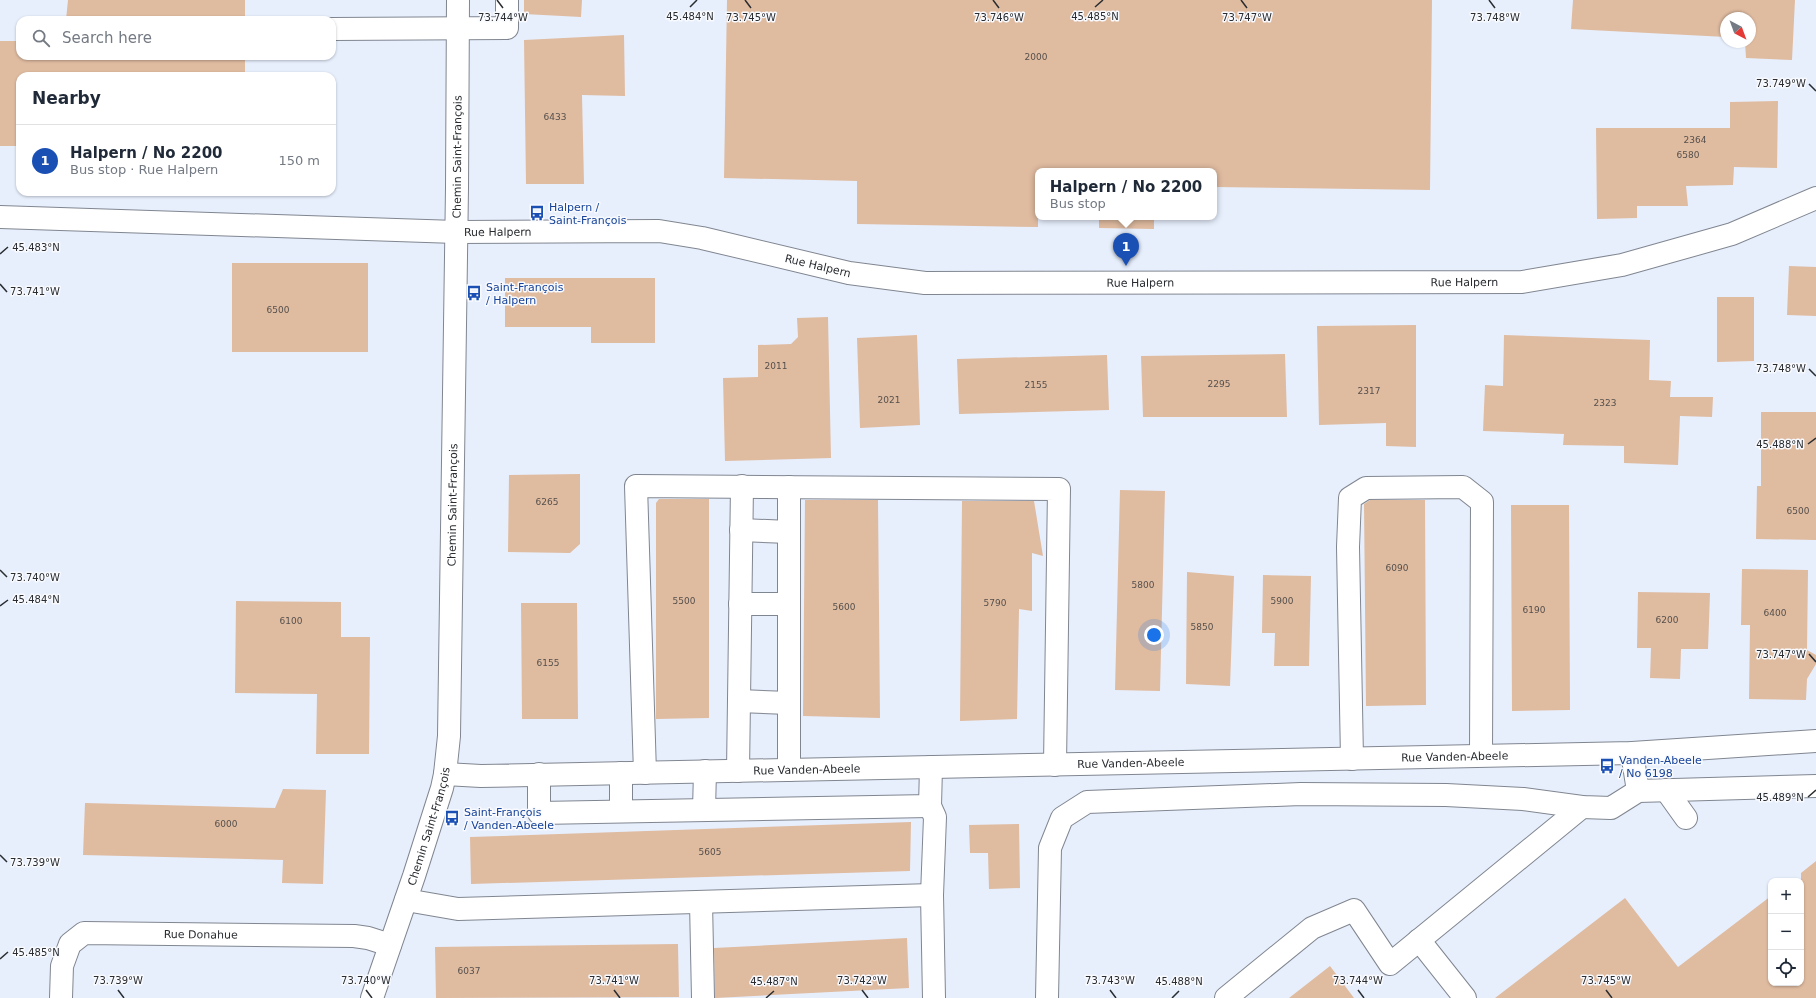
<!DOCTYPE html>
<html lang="en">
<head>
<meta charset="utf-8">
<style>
  :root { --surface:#fff; --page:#f2f2f3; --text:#1f2937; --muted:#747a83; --line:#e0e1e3; --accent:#ea580c }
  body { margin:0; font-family:"DejaVu Sans",sans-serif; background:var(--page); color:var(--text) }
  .controls { position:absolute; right:12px; bottom:12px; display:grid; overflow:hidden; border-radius:8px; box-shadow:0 1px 3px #0004 }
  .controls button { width:36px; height:36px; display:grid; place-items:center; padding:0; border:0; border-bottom:1px solid var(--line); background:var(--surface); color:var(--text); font:20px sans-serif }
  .compass { position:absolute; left:1720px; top:12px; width:36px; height:36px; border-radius:50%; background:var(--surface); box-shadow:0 1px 3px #0004; rotate:139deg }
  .you { position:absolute; left:1154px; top:635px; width:14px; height:14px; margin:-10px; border:3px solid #fff; border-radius:50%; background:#1a73e8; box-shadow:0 0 0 6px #1a73e833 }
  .badge { display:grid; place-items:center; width:26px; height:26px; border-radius:50%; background:var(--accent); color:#fff; font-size:13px; font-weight:700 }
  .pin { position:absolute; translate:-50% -33px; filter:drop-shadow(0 1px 2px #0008) }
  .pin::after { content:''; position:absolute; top:21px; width:14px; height:12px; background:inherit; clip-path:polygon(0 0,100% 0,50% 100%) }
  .popup { position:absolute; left:1035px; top:168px; width:182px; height:52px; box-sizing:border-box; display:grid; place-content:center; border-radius:8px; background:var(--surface); filter:drop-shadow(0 1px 3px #0005); font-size:13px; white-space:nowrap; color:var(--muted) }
  .popup b { font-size:15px; color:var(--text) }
  .popup::after { content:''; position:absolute; left:50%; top:100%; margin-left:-8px; border:8px solid transparent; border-top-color:var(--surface) }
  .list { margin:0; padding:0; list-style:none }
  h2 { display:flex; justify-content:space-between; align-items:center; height:52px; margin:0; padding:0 16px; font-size:17px }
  h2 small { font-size:13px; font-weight:400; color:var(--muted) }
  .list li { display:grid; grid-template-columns:26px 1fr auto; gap:12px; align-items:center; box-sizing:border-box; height:72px; padding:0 16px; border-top:1px solid var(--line) }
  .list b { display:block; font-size:15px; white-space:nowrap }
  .list p { margin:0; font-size:13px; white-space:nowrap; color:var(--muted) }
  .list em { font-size:13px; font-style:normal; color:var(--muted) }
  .icon { flex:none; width:22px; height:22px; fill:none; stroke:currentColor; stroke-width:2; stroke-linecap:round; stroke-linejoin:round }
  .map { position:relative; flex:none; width:1816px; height:998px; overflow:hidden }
  .search { position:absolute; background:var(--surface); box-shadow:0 1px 3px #0004; left:16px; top:16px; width:320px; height:44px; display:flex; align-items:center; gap:10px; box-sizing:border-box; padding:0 14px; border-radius:12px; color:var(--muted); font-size:15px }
  .panel { position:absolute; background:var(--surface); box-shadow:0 1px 3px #0004; left:16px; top:72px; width:320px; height:124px; border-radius:12px }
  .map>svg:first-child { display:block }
  .built { fill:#e7effd; fill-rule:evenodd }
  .building { fill:#dfbba0 }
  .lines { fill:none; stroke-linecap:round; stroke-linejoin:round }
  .minor-casing { stroke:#808690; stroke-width:24 }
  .minor { stroke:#fff; stroke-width:22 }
  .ticks { fill:none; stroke:#292c30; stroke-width:1.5 }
  .labels { text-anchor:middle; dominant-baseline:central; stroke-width:3; stroke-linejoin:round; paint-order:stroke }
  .number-label { font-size:9px; fill:#56504c }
  .street-label { font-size:11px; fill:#292c30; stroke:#f8fafe }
  .transit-label { font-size:11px; fill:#164399; stroke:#f8fafe; text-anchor:start }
  .ticks-label { font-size:10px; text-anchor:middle; fill:#292c30; stroke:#f8fafe; stroke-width:3; stroke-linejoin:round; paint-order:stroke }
</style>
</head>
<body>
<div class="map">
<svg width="1816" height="998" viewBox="0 0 1816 998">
  <rect width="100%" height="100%" fill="#f8fafe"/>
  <path class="built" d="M0,0H1816V998H0ZM1726,18H1750V42H1726ZM20,20H332V56H20ZM20,76H332V192H20ZM1038,171H1214V217H1038ZM1771,881H1801V983H1771Z"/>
  <path class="building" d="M68,0H245V20H66Z
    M524,0H582L581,17L524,14Z
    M727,0H1432L1430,190L1214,187V171H1038V227L857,224V181L724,178Z
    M1573,0H1795L1792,60L1746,58L1745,42H1750V18H1726V37L1571,29Z
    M624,35L625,96L582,95L584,184H526L524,40Z
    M0,41H20V56H245V76H20V146H0Z
    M1778,101L1777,168L1734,167L1733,185L1686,186L1688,206H1637V218L1597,219L1596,128H1730V102Z
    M1099,217H1154V229L1099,228Z
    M232,263H368V352H232Z
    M1789,266L1816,267V316L1787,315Z
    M505,278H655V343H591V327H505Z
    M1717,297H1754V361L1717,362Z
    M828,317L831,458L725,461L723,378L758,377V345L791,344L798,337L797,318Z
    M1416,325V447L1386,446V423L1319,425L1317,326Z
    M917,335L920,425L860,428L857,338Z
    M1504,335L1650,340L1649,380L1671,381L1670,397H1713L1712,417L1680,416L1678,465L1624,463V446L1563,445L1564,434L1483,431L1485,385L1503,386Z
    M1285,354L1287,417H1143L1141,356Z
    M1107,355L1109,410L959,414L957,359Z
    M1761,412H1816V540L1756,539L1757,486H1761Z
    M580,474V544L570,553L508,552L509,475Z
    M1120,490L1165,491L1160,691L1115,690Z
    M659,499H709V718L656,719V503Z
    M805,500H878L880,718L803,716Z
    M1370,500H1425L1426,705L1366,706L1364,504Z
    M962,501H1034L1043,556L1032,553V611L1019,609L1017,719L960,721Z
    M1511,505H1569L1570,710L1512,711Z
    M1742,569L1808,570L1807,650L1816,655V664L1807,679L1806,700L1749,699L1750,625H1741Z
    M1187,572L1234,576L1230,686L1186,684Z
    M1263,575L1311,576L1309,666H1274L1275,633H1262Z
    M1638,592L1710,593L1708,649H1681L1680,679L1650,678L1651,648H1637Z
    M236,601L341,602V637H370L369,754H316L317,694L235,693Z
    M521,603H577L578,719H522Z
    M283,789L326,790L323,884L282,883L283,860L83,855L85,803L275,808Z
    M911,822L910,871L471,884L470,837Z
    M1019,824L1020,888L989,889L988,853H970L969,825Z
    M1816,861V998H1495L1625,898L1678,967L1771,896V983H1801V873Z
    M907,938L909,988L715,998L714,948Z
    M678,944L679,997L436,998L435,947Z
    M1330,966L1354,998H1289Z"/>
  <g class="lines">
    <g class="minor-casing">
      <g id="minor">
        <path d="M332,29L507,28V0"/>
        <path id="s1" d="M0,217L456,232L659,231L702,238L849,273L925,283L1522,282L1622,265L1732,234L1816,198"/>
        <path d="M789,487V770"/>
        <path d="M741,530L789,532"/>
        <path d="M740,604H789"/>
        <path d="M739,701L789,703"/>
        <path d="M1632,753L1638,791"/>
        <path d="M1352,759L1348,547L1350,498L1366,488L1463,487L1482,502L1481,755"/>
        <path d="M738,771L742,486"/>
        <path d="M621,773V811"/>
        <path d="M645,773L636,486L1059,489L1055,765"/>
        <path id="s2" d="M445,774L481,776L1632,753L1816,741"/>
        <path d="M539,774V813L930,806L931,767"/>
        <path d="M1666,790L1686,818"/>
        <path d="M930,806L935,817L932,895L934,998"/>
        <path d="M704,810L705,771"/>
        <path d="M406,900L458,909L932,895"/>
        <path d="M701,902L703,998"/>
        <path d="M1419,940L1465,998"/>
        <path id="s3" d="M61,998L62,966L70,944L84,933L354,936L368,938L390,945"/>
        <path id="s4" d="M372,998L414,876L442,788L445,774L449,736L457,188L458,0"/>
        <path d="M1047,998L1050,848L1062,818L1087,802L1301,794L1446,795L1523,799L1582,807L1611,808L1638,791L1816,786"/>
        <path d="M1226,998L1312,928L1354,910L1390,964L1582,807"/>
      </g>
    </g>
    <use href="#minor" class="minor"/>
  </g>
  <path class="ticks" d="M497,0L503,8M745,0L751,8M993,0L999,8M1241,0L1247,8M1489,0L1495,8M690,7L697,0M1095,7L1103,0M1809,84L1816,91M0,254L8,247M0,284L7,292M1809,369L1816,376M1808,444L1816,438M0,570L7,577M0,606L8,600M1809,654L1816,662M1808,797L1816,790M0,855L7,862M0,959L8,952M118,990L124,998M366,990L372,998M614,990L620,998M862,990L868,998M1110,990L1116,998M1358,990L1364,998M1606,990L1612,998M766,998L774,991M1172,998L1179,991"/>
  <defs>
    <g id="bus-bare" transform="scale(1.2)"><path d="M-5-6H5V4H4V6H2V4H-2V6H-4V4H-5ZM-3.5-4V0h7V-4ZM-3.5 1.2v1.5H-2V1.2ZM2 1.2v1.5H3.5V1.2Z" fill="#1a4fb4" stroke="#f8fafe" stroke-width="2.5" paint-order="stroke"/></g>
  </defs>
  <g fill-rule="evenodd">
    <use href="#bus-bare" x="537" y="213"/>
    <use href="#bus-bare" x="474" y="293"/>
    <use href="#bus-bare" x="1607" y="766"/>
    <use href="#bus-bare" x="452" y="818"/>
  </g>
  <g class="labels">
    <g class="number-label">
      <text x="1036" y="57">2000</text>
      <text x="555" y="117">6433</text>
      <text x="1695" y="140">2364</text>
      <text x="1688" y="155">6580</text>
      <text x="278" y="310">6500</text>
      <text x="776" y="366">2011</text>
      <text x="1219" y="384">2295</text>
      <text x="1036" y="385">2155</text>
      <text x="1369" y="391">2317</text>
      <text x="889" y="400">2021</text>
      <text x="1605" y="403">2323</text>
      <text x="547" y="502">6265</text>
      <text x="1798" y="511">6500</text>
      <text x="1397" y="568">6090</text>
      <text x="1143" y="585">5800</text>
      <text x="684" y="601">5500</text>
      <text x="1282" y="601">5900</text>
      <text x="995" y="603">5790</text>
      <text x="844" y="607">5600</text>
      <text x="1534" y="610">6190</text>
      <text x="1775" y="613">6400</text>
      <text x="1667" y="620">6200</text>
      <text x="291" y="621">6100</text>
      <text x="1202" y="627">5850</text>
      <text x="548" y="663">6155</text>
      <text x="226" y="824">6000</text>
      <text x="710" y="852">5605</text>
      <text x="469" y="971">6037</text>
    </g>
    <g class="street-label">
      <text stroke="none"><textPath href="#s4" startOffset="853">Chemin Saint-François</textPath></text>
      <text stroke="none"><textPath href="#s1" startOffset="498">Rue Halpern</textPath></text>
      <text stroke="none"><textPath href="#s1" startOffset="822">Rue Halpern</textPath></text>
      <text stroke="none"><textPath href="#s1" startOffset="1146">Rue Halpern</textPath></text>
      <text stroke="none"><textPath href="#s1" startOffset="1470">Rue Halpern</textPath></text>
      <text stroke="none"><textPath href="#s4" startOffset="505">Chemin Saint-François</textPath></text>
      <text stroke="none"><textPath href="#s2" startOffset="1010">Rue Vanden-Abeele</textPath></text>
      <text stroke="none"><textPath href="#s2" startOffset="686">Rue Vanden-Abeele</textPath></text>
      <text stroke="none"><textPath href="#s2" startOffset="362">Rue Vanden-Abeele</textPath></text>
      <text stroke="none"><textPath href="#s4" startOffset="181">Chemin Saint-François</textPath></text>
      <text stroke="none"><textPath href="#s3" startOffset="190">Rue Donahue</textPath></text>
    </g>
    <g class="transit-label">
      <text x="549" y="207">Halpern /<tspan x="549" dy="13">Saint-François</tspan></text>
      <text x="486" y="287">Saint-François<tspan x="486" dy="13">/ Halpern</tspan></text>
      <text x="1619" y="760">Vanden-Abeele<tspan x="1619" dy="13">/ No 6198</tspan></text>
      <text x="464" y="812">Saint-François<tspan x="464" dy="13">/ Vanden-Abeele</tspan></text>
    </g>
  </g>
  <g class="ticks-label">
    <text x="690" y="20">45.484°N</text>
    <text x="1095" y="20">45.485°N</text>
    <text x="503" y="21">73.744°W</text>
    <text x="999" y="21">73.746°W</text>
    <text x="1247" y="21">73.747°W</text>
    <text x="1495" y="21">73.748°W</text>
    <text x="751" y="21">73.745°W</text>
    <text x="1781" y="87">73.749°W</text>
    <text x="36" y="251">45.483°N</text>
    <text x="35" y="295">73.741°W</text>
    <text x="1781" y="372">73.748°W</text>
    <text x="1780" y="448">45.488°N</text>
    <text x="35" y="581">73.740°W</text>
    <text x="36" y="603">45.484°N</text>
    <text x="1781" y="658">73.747°W</text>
    <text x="1780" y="801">45.489°N</text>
    <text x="35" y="866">73.739°W</text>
    <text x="36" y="956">45.485°N</text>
    <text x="118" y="984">73.739°W</text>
    <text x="366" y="984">73.740°W</text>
    <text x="614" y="984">73.741°W</text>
    <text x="862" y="984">73.742°W</text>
    <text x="1110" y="984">73.743°W</text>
    <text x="1358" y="984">73.744°W</text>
    <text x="1606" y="984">73.745°W</text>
    <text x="774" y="985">45.487°N</text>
    <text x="1179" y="985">45.488°N</text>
  </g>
</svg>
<div class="controls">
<button>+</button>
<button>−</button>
<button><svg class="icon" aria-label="locate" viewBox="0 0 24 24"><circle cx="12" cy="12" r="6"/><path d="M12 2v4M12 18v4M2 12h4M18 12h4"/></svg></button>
</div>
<svg class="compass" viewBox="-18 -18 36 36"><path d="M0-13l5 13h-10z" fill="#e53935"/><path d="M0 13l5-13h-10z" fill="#747a83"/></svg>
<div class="you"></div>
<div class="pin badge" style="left:1126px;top:266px;background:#1a4fb4">1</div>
<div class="popup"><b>Halpern / No 2200</b>Bus stop</div>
<div class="search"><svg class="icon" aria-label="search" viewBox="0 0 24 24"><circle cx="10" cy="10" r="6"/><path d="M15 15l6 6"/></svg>Search here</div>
<section class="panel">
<h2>Nearby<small></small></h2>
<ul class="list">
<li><span class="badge" style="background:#1a4fb4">1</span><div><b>Halpern / No 2200</b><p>Bus stop · Rue Halpern</p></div><em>150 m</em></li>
</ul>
</section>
</div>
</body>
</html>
